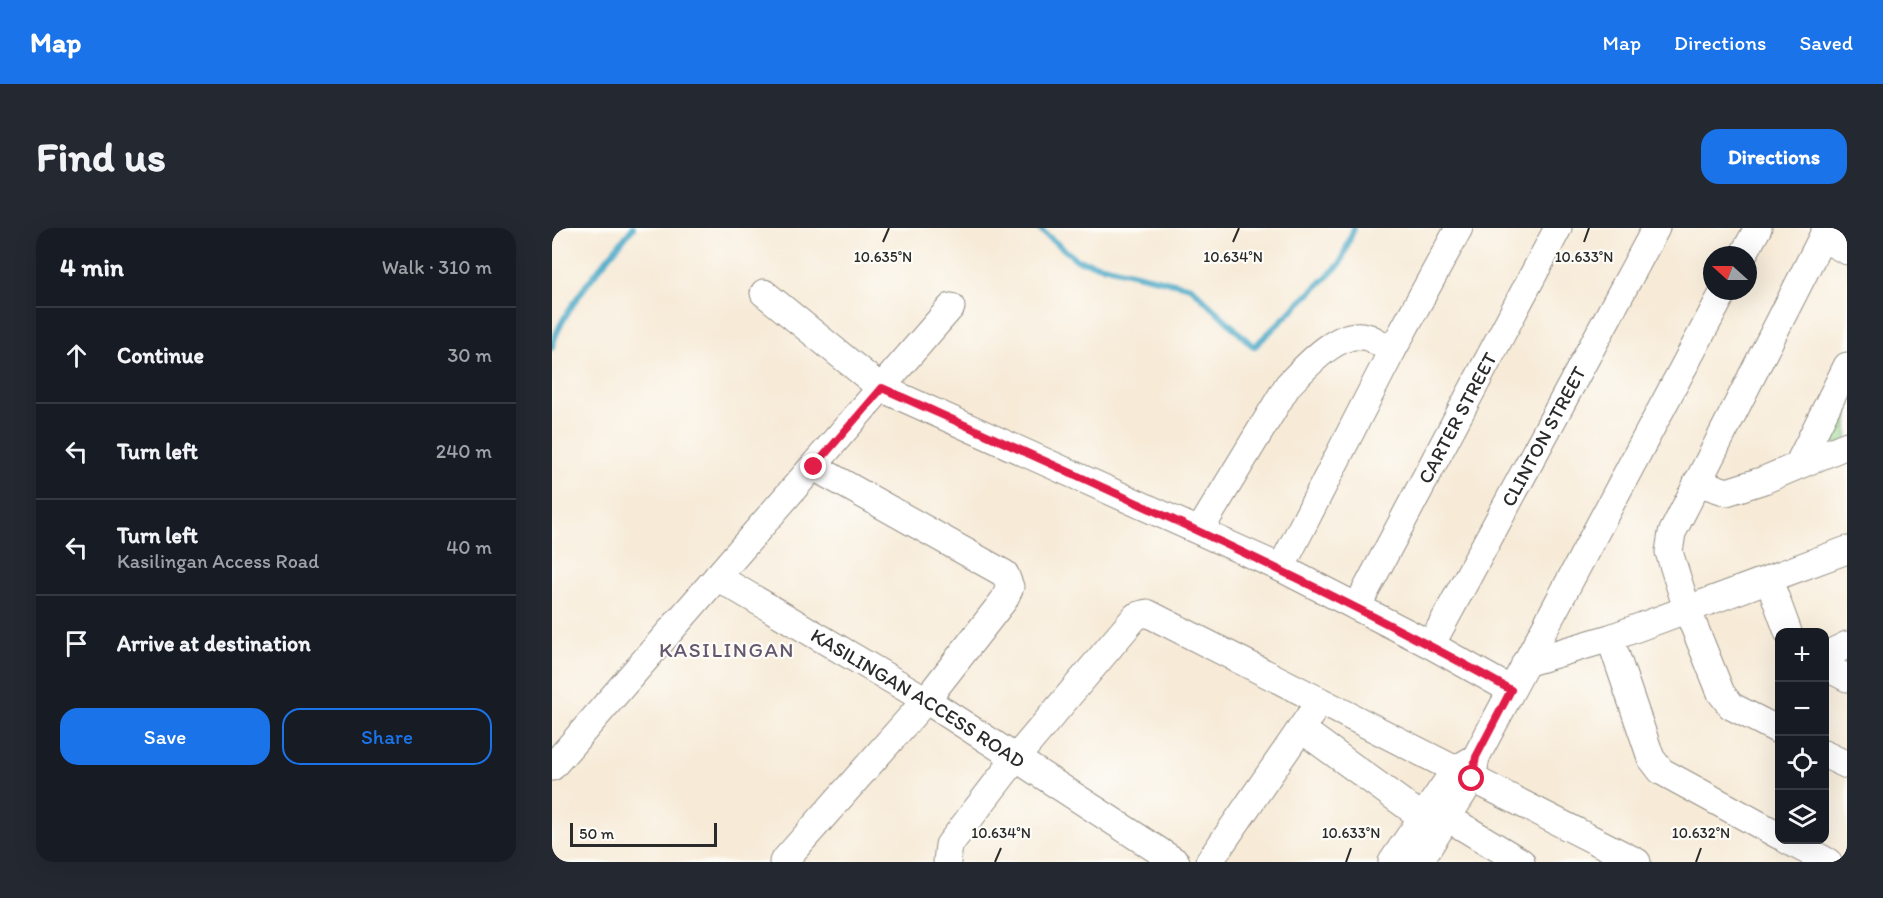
<!DOCTYPE html>
<html lang="en">
<head>
<meta charset="utf-8">
<style>
  :root { --surface:#171b24; --page:#242831; --text:#f1f3f6; --muted:#9ea1a6; --line:#363941; --accent:#1a73e8 }
  body { margin:0; font-family:Itim,sans-serif; background:var(--page); color:var(--text) }
  .controls { position:absolute; right:18px; bottom:18px; display:grid; overflow:hidden; border-radius:12px; box-shadow:0 6px 24px #0002 }
  .controls button { width:54px; height:54px; display:grid; place-items:center; padding:0; border:0; border-bottom:2px solid var(--line); background:var(--surface); color:var(--text); font:30px sans-serif }
  .compass { position:absolute; left:1151px; top:18px; width:54px; height:54px; border-radius:50%; background:var(--surface); box-shadow:0 6px 24px #0002; rotate:291deg }
  .scale { position:absolute; left:18px; bottom:15px; width:147px; box-sizing:border-box; padding-left:6px; border:3px solid #2b2b2b; border-top:0; font-size:16px; line-height:21px; white-space:nowrap; color:#2b2b2b; -webkit-text-stroke:4px #fdfcf7; paint-order:stroke }
  .stop { position:absolute; width:18px; height:18px; margin:-14px; border:4px solid #e11d48; border-radius:50%; background:#fff }
  .stop.end { background:#e11d48; border-color:#fff; box-shadow:0 2px 6px #0008 }
  .list { margin:0; padding:0; list-style:none }
  h2 { display:flex; justify-content:space-between; align-items:center; height:78px; margin:0; padding:0 24px; font-size:26px }
  h2 small { font-size:20px; font-weight:400; color:var(--muted) }
  .list li { display:grid; grid-template-columns:39px 1fr auto; gap:18px; align-items:center; box-sizing:border-box; height:96px; padding:0 24px; border-top:2px solid var(--line) }
  .list b { display:block; font-size:22px; white-space:nowrap }
  .list p { margin:0; font-size:20px; white-space:nowrap; color:var(--muted) }
  .list em { font-size:20px; font-style:normal; color:var(--muted) }
  .actions { display:flex; gap:12px; padding:18px 24px }
  .actions a { flex:1; padding:14px 0; border:2px solid var(--accent); border-radius:18px; text-align:center; font-size:21px; color:var(--accent) }
  .actions .main { background:var(--accent); color:#fff }
  .icon { flex:none; width:33px; height:33px; fill:none; stroke:currentColor; stroke-width:2; stroke-linecap:round; stroke-linejoin:round }
  .map { position:relative; flex:none; width:1295px; height:634px; overflow:hidden; border-radius:18px }
  header { display:flex; align-items:center; gap:36px; box-sizing:border-box; height:84px; padding:0 30px; background:var(--accent); color:#fff }
  header strong { font-size:28px }
  nav { display:flex; gap:33px; margin-inline-start:auto; font-size:21px }
  .intro { display:flex; align-items:center; justify-content:space-between; box-sizing:border-box; height:144px; padding:0 36px }
  h1 { margin:0; font-size:42px }
  .button { padding:15px 27px; border-radius:18px; background:var(--accent); color:#fff; font-size:21px; font-weight:700 }
  main { display:flex; gap:36px; padding:0 36px }
  aside { flex:1; background:var(--surface); border-radius:18px; box-shadow:0 6px 24px #0002 }
  .map>svg:first-child { display:block }
  .green { fill:#92d48b; stroke:#5e805b; stroke-width:1.5 }
  .lines { fill:none; stroke-linecap:round; stroke-linejoin:round }
  .stream { stroke:#47a8c6; stroke-width:6 }
  .minor-casing { stroke:#918b82; stroke-width:29 }
  .minor { stroke:#fff; stroke-width:27 }
  .route { stroke:#e11d48; stroke-width:8 }
  .ticks { fill:none; stroke:#2b2b2b; stroke-width:2 }
  .labels { text-anchor:middle; dominant-baseline:central; stroke-width:4.5; stroke-linejoin:round; paint-order:stroke }
  .street-label { font-size:20px; fill:#2b2b2b; stroke:#fdfcf7 }
  .neighbourhood-label { font-size:21px; letter-spacing:1.5px; fill:#65576f; stroke:#fdfcf7 }
  .ticks-label { font-size:15px; text-anchor:middle; fill:#2b2b2b; stroke:#fdfcf7; stroke-width:4.5; stroke-linejoin:round; paint-order:stroke }
</style>
</head>
<body>
<header>
<strong>Map</strong>
<nav><a>Map</a><a>Directions</a><a>Saved</a></nav>
</header>
<div class="intro"><h1>Find us</h1><a class="button">Directions</a></div>
<main>
<aside>
<h2>4 min<small>Walk · 310 m</small></h2>
<ul class="list">
<li><svg class="icon" aria-label="ahead" viewBox="0 0 24 24"><path d="M12 20V5M6 11l6-6 6 6"/></svg><div><b>Continue</b></div><em>30 m</em></li>
<li><svg class="icon" aria-label="left" viewBox="0 0 24 24"><path d="M17 20v-9H6M10 6l-5 5 5 5"/></svg><div><b>Turn left</b></div><em>240 m</em></li>
<li><svg class="icon" aria-label="left" viewBox="0 0 24 24"><path d="M17 20v-9H6M10 6l-5 5 5 5"/></svg><div><b>Turn left</b><p>Kasilingan Access Road</p></div><em>40 m</em></li>
<li><svg class="icon" aria-label="arrive" viewBox="0 0 24 24"><path d="M6 21V4h12l-3 4 3 4H6"/></svg><div><b>Arrive at destination</b></div></li>
</ul>
<div class="actions"><a class="main">Save</a><a>Share</a></div>
</aside>
<div class="map">
<svg width="1295" height="634" viewBox="0 0 1295 634">
  <rect width="100%" height="100%" fill="#fdfcf7"/>
  <filter id="ink" filterUnits="userSpaceOnUse"><feTurbulence type="fractalNoise" baseFrequency=".0167" numOctaves="2"/><feDisplacementMap in="SourceGraphic" scale="12" xChannelSelector="R" yChannelSelector="G"/><feConvolveMatrix kernelMatrix="1 2 1 2 8 2 1 2 1" color-interpolation-filters="sRGB"/></filter>
  <filter id="wash" filterUnits="userSpaceOnUse"><feTurbulence type="fractalNoise" baseFrequency=".008" numOctaves="4" result="noise"/><feDisplacementMap in="SourceGraphic" scale="24" xChannelSelector="R" yChannelSelector="G"/><feGaussianBlur stdDeviation="1.35" result="paint"/><feColorMatrix in="noise" values="0 0 0 0 0 0 0 0 0 0 0 0 0 0 0 0 0 1.4 0 .05"/><feComposite in="paint" operator="in"/></filter>
  <g filter="url(#wash)">
    <rect width="100%" height="100%" fill="#f7ebd8"/>
    <path class="green" d="M1295,162V212L1261,225Z"/>
    <g class="lines">
      <path class="stream" d="M486,0L525,32L639,59L702,119L788,36L802,0
        M0,120C7,84 57,29 81,0"/>
    </g>
  </g>
  <g filter="url(#ink)">
    <g class="lines">
      <g class="minor-casing">
        <g id="minor">
          <path d="M1270,10L1295,23"/>
          <path d="M1191,27L1206,0"/>
          <path d="M212,65L329,160L729,340L879,417L959,462"/>
          <path id="s1" d="M399,79L165,349L374,472L624,634"/>
          <path d="M1246,237L1295,138"/>
          <path d="M1145,254L1175,264L1212,252L1295,217"/>
          <path d="M648,302L736,157C753,140 787,100 815,109C823,111 832,119 840,123"/>
          <path d="M729,340L840,123L907,0"/>
          <path d="M1217,352L1236,404"/>
          <path id="s2" d="M805,379L1006,0"/>
          <path d="M1058,410L1099,530L1109,543L1228,608"/>
          <path id="s3" d="M879,417L1104,0"/>
          <path d="M1272,428L1295,417"/>
          <path d="M973,435L1058,410L1295,322"/>
          <path d="M1272,438L1295,450"/>
          <path d="M749,501L870,589"/>
          <path d="M1228,503L1179,478L1169,465L1135,381L1117,324L1120,305L1275,0"/>
          <path d="M1272,526L1295,537"/>
          <path d="M0,539L165,349"/>
          <path d="M896,590L969,634"/>
          <path d="M1235,612L1276,634"/>
          <path d="M231,634L374,472L452,372L458,359L453,346L262,239"/>
          <path d="M395,634L397,617L463,531L584,388L595,385L1085,634"/>
          <path d="M657,634L768,473"/>
          <path d="M840,634L903,542L918,533"/>
          <path d="M867,634L920,551L924,529L1172,63"/>
        </g>
      </g>
      <use href="#minor" class="minor"/>
    </g>
  </g>
  <g class="lines" filter="url(#ink)">
    <path class="route" d="M262,239L330,160C542,255 755,348 959,462L924,529L920,551"/>
  </g>
  <path class="ticks" d="M331,14L337,0M681,14L687,0M1032,14L1037,0M443,634L449,620M794,634L799,620M1144,634L1149,620"/>
  <g class="labels">
    <g class="street-label">
      <text stroke="none"><textPath href="#s2" startOffset="214">CARTER STREET</textPath></text>
      <text stroke="none"><textPath href="#s3" startOffset="237">CLINTON STREET</textPath></text>
      <text stroke="none"><textPath href="#s1" startOffset="592">KASILINGAN ACCESS ROAD</textPath></text>
    </g>
    <g class="neighbourhood-label">
      <text x="175" y="421">KASILINGAN</text>
    </g>
  </g>
  <g class="ticks-label">
    <text x="331" y="34">10.635°N</text>
    <text x="681" y="34">10.634°N</text>
    <text x="1032" y="34">10.633°N</text>
    <text x="449" y="610">10.634°N</text>
    <text x="799" y="610">10.633°N</text>
    <text x="1149" y="610">10.632°N</text>
  </g>
</svg>
<div class="controls">
<button>+</button>
<button>−</button>
<button><svg class="icon" aria-label="locate" viewBox="0 0 24 24"><circle cx="12" cy="12" r="6"/><path d="M12 2v4M12 18v4M2 12h4M18 12h4"/></svg></button>
<button><svg class="icon" aria-label="layers" viewBox="0 0 24 24"><path d="M12 4l9 5-9 5-9-5zM3 14l9 5 9-5"/></svg></button>
</div>
<svg class="compass" viewBox="-18 -18 36 36"><path d="M0-13l5 13h-10z" fill="#e53935"/><path d="M0 13l5-13h-10z" fill="#9ea1a6"/></svg>
<div class="scale">50 m</div>
<div class="stop" style="left:920px;top:551px"></div>
<div class="stop end" style="left:262px;top:239px"></div>
</div>
</main>
</body>
</html>
